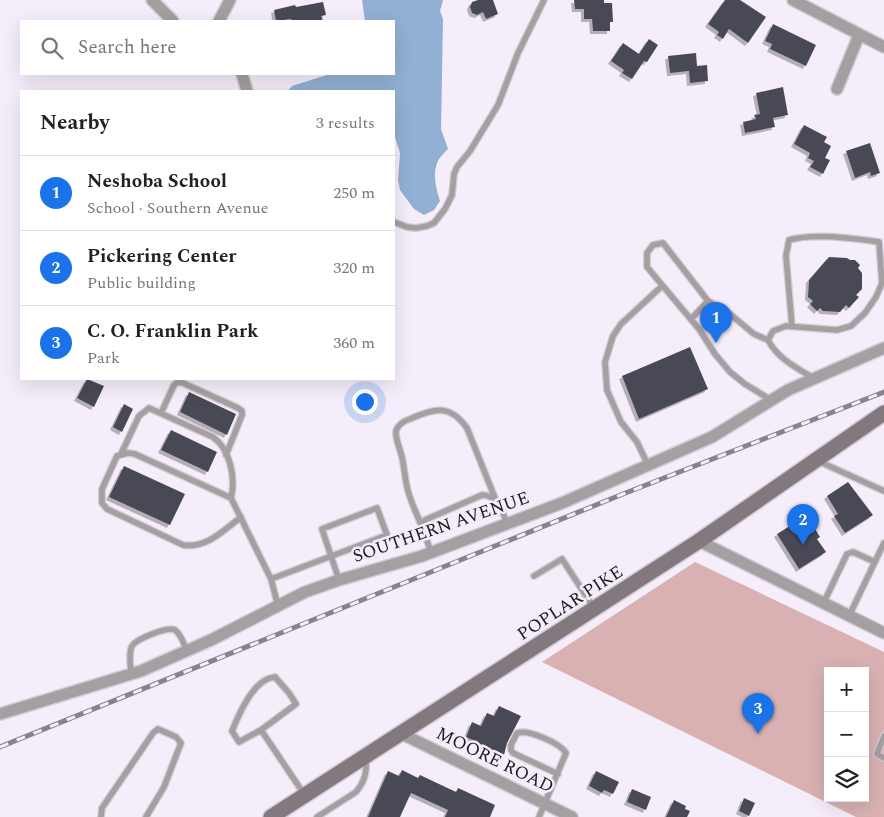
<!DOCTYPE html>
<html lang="en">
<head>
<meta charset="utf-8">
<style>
  :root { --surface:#fff; --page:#f2f2f2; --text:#222; --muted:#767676; --line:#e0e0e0; --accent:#1a73e8 }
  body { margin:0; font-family:Spectral,serif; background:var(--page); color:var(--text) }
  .controls { position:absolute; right:15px; bottom:15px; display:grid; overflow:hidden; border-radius:0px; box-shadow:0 5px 20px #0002 }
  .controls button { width:45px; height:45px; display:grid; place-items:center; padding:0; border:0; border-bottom:1px solid var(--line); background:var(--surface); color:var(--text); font:25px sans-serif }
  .you { position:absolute; left:364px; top:401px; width:18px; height:18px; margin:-12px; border:4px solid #fff; border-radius:50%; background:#1a73e8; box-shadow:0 0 0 8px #1a73e833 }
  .badge { display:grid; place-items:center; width:32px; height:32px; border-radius:50%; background:var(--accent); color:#fff; font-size:16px; font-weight:700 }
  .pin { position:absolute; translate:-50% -41px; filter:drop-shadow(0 1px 2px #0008) }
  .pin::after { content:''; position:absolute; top:26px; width:18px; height:15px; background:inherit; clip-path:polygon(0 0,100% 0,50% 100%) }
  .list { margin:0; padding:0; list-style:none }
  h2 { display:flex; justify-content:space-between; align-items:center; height:65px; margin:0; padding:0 20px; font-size:21px }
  h2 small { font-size:16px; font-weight:400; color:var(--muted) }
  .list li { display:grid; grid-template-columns:32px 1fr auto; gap:15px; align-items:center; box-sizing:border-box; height:75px; padding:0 20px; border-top:1px solid var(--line) }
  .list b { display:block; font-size:19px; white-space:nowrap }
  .list p { margin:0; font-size:16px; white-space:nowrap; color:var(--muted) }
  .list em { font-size:16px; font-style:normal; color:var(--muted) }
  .icon { flex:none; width:28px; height:28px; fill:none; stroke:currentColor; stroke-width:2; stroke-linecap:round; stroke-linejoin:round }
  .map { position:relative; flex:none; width:884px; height:817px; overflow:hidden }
  .search { position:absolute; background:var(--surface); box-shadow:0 5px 20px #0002; left:20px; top:20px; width:375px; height:55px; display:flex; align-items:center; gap:12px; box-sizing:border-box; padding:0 18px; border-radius:0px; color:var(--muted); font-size:19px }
  .panel { position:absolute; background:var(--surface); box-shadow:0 5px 20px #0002; left:20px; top:90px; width:375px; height:290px; border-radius:0px }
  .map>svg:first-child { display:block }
  .green { fill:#d9b1b2; fill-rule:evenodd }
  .water { fill:#92b0d4 }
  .building { fill:#494a55; filter:url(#shadow) }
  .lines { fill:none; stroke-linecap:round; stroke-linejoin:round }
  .lane-casing { stroke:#d2cbd6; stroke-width:8 }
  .street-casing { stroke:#d2cbd6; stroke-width:14 }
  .secondary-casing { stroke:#d2cbd6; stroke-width:18 }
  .lane { stroke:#a59fa2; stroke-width:5.5 }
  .street { stroke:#a59fa2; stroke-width:11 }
  .secondary { stroke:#81797d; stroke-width:15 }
  .rail-casing { stroke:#88838b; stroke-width:5 }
  .rail { stroke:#f5edf9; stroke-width:3; stroke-dasharray:9; stroke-linecap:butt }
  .labels { text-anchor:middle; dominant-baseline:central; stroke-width:5; stroke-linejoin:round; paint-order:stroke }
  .street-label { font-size:18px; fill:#1d1b1f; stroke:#f5edf9 }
</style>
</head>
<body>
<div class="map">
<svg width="884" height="817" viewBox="0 0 884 817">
  <defs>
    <filter id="shadow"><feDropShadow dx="-3" dy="3" stdDeviation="0" flood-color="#0004"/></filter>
  </defs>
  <rect width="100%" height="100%" fill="#f5edf9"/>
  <path class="green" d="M695,562L884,652V817H856L542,662ZM828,671H865V798H828Z"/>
  <path class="water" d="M362,0H443L440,11L443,19L441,129L448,149C445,152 440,157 438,161C432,172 436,189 440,201L434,210L424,215L414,209L400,190L398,180L400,153L394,134V91L345,90L341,91H288L292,86L330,74H394V21H365Z"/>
  <path class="building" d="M478,0H493L498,14L486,19L483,12L477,15L472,13L470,7L472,2Z
    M574,0H604V3H612L613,22H610V31H593L592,19H584V9H575Z
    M725,0H740L766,17L748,43L729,29L723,39L717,35L719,32L708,24Z
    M323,2L326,15L321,16L323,21H292L291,19L276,21L274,10L295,5L296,7Z
    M773,24L816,45L806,66L770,49L772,44L765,41Z
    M649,39L658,45L647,62L644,61L632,79L622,73L624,70L611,61L623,43L639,54Z
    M696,53L697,66L707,65L708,81L690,83L689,71L670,73L668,56Z
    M783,87L788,115L773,118L775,127L745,133L743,122L756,119L754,115L760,114L756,93Z
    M804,125L827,137L824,142L831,146L825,158L830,160L823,174L810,167L814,161L808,158L810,153L794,144Z
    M870,143L880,173L871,176L870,172L855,178L846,151Z
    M829,257L847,258L850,260H855L860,265L858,268L862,273V289L856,295L859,297L849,308L846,305L840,312L823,311L820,308L817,311L810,304L813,301L808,297L809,280Z
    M690,347L708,389L639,419L622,376Z
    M87,379L104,386L94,407L77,398Z
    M189,392L236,414L227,435L180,412Z
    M124,404L133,409L122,432L113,427Z
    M171,430L217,452L208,472L161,450Z
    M124,466L185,494L170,525L109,497Z
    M848,482L873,515L845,533L834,516L838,514L827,496Z
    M804,517L812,531L815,529L820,537L817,539L826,552L799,569L777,534Z
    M499,706L521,716L507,743L504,755L466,737L472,722L481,726L487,713L494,716Z
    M402,770L418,778L420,775L456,792L458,788L495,805L490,817H445L448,810L411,793L400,817H368L388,771L399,776Z
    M596,771L619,782L613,794L604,790L602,793L589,786Z
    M632,789L651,797L646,810L627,802Z
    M744,798L755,803L749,816L739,811Z
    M674,800L686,806L685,809L690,811L687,817H666Z"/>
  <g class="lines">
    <g class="lane-casing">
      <path id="lane" d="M394,222L407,227L416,228L427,226L434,223L445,209L452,195L454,174L457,167L470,151L498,105L518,53L544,0
        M691,319L708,301
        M792,326L786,256L789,240C813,233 854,238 879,242L882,283L876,297L865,313L851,326L837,330L786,326L773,331L768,340C778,359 797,368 815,379
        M768,340L754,334L730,314L708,301L663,243L653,245L647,253V267L699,329L715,354L730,372L745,384L771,400
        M161,413L174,385L178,382L183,383L238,408L242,411V415L226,455
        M121,454L139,416L149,408L213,437C230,449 236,478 231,498
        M818,461L884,491
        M648,465L637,442L621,422L607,390L605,362L613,336L621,324L662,286
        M241,517C224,530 206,549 183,545L107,509L102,503V489L117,456L128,453L135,454L231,498L271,579
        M422,527C417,514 410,501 407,487C405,477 404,467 402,457C400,449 395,438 396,431C398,424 404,421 410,419C435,408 450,404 467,428L495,498
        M431,552L422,527L425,520L482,495C498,495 502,511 507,523
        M534,576L562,559L594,608
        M823,604L847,554L853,552L875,562
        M278,606L271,579L387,535L377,508L322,529L339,580
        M849,616L884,543
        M131,674C131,665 128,654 132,646C136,639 168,626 175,630C181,634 184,644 187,651
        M261,730L296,704L289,693L275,677C254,678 239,714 232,731L239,742L261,730L304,794
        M884,736L877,754L884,758
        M101,817L102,808L153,733L158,729L176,737L181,743L164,787L146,817
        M317,817L356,792C365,781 367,772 366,758
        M539,817L566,753C560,743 528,729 517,733L511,745V750L513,753L558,774"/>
    </g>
    <g class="street-casing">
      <path id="street" d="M152,0L173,21
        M793,0L884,47
        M219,21L230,0
        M242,74L247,91
        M837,89L859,35
        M699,541L884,633
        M0,714L141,671L211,640L305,592L339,580L422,556L562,503L712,437L788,390L884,348
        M402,734L572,817"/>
    </g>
    <g class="secondary-casing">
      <path id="secondary" d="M271,817L699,541L884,413"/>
    </g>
    <use href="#lane" class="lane"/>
    <use href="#street" class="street"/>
    <use href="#secondary" class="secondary"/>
    <g class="rail-casing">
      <path id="rail" d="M0,747L623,494L884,392"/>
    </g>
    <use href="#rail" class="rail"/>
  </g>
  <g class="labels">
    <g class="street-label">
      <text transform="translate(441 527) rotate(-19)">SOUTHERN AVENUE</text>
      <text transform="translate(570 603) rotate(-33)">POPLAR PIKE</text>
      <text transform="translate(495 760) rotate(26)">MOORE ROAD</text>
    </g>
  </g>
</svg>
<div class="controls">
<button>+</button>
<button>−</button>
<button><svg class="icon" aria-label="layers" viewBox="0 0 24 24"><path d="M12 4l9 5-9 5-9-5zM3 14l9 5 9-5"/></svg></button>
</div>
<div class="you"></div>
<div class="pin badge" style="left:716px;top:343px">1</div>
<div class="pin badge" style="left:803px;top:545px">2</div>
<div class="pin badge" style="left:758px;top:734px">3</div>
<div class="search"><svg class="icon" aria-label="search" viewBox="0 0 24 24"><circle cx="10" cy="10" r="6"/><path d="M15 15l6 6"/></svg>Search here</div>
<section class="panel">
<h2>Nearby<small>3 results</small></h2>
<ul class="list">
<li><span class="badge">1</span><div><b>Neshoba School</b><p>School · Southern Avenue</p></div><em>250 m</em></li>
<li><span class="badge">2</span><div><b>Pickering Center</b><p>Public building</p></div><em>320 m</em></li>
<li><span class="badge">3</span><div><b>C. O. Franklin Park</b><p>Park</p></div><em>360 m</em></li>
</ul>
</section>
</div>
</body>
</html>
